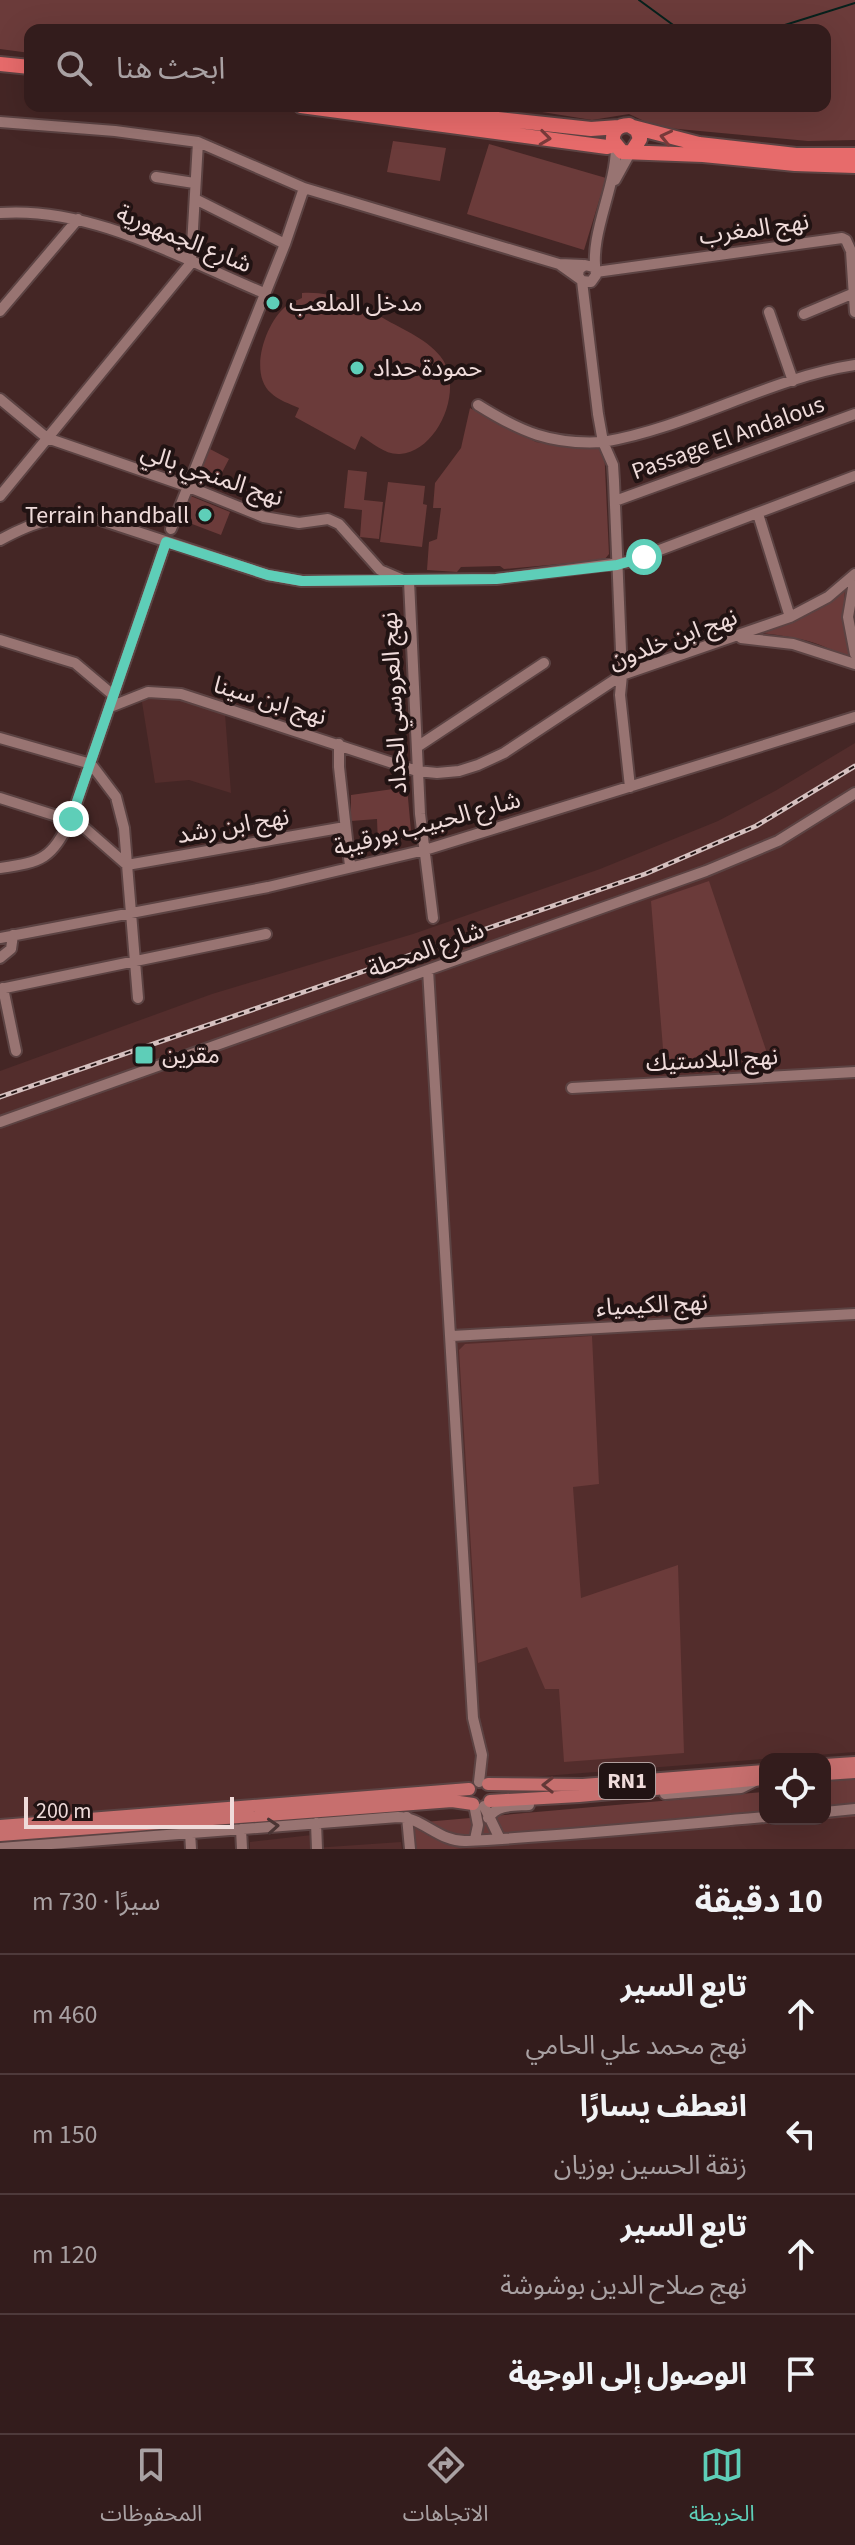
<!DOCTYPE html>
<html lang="ar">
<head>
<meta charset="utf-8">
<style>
  :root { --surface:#331c1c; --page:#3b2525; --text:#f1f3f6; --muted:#a9a1a3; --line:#4e3a3b; --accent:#5eceb8 }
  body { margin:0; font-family:"Source Sans 3","Noto Sans Arabic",sans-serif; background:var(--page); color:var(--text); direction:rtl }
  .controls { position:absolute; right:24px; bottom:24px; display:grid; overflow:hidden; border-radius:16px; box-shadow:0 8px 32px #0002 }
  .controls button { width:72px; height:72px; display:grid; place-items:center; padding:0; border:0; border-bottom:2px solid var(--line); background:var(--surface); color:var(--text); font:40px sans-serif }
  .scale { position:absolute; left:24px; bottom:20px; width:210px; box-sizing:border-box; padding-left:8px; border:4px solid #efdbda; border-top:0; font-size:22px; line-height:28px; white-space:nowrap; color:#efdbda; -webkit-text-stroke:6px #211313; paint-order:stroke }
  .stop { position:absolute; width:24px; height:24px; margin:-18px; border:6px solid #5eceb8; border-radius:50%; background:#fff }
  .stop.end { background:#5eceb8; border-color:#fff; box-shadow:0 2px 8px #0008 }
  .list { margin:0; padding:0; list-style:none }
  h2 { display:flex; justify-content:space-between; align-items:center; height:104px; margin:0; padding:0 32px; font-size:34px }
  h2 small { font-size:26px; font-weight:400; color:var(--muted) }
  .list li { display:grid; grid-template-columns:52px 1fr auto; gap:24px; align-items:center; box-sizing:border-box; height:120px; padding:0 32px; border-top:2px solid var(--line) }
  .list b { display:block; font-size:30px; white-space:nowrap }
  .list p { margin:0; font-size:26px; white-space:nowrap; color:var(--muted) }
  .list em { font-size:26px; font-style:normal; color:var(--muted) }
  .icon { flex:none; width:44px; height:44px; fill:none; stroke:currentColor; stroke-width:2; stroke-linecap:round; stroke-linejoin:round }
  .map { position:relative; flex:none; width:855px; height:1849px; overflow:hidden; direction:ltr }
  .search { position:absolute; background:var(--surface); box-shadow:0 8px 32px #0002; left:24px; right:24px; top:24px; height:88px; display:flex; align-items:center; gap:20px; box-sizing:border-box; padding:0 28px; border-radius:16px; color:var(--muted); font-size:30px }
  .sheet { height:584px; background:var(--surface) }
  nav { display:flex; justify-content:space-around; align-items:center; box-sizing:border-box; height:112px; border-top:2px solid var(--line); background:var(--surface); font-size:22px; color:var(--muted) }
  nav a { display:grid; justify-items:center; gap:4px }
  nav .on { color:var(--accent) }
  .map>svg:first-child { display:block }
  .built { fill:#532d2c }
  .green { fill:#6b3b3a }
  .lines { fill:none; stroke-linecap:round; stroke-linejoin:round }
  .stream { stroke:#07211c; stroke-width:2 }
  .minor-casing { stroke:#5c4343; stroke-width:14 }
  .major-casing { stroke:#5c4343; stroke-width:16 }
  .highway-casing { stroke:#5c4343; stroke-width:18 }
  .minor { stroke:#987472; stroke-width:10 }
  .major { stroke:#c76f6e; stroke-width:12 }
  .highway { stroke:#e76b6b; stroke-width:14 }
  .rail-casing { stroke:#d5c0bf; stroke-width:5 }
  .rail { stroke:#211313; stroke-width:2; stroke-dasharray:6; stroke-linecap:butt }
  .oneway { stroke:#7a3b3b }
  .oneway2 { stroke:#633837 }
  .oneway3 { stroke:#4b3534 }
  .route { stroke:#5eceb8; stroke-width:10 }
  .poi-dot { fill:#5eceb8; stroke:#211313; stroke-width:3 }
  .labels { text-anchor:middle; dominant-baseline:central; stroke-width:8; stroke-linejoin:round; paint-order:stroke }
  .shield { fill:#211313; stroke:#b19f9e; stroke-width:2 }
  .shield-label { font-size:22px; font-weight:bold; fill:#efdbda }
  .street-label { font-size:24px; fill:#efdbda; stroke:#211313 }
  .poi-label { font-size:24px; fill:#efdbda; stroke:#211313; text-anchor:start }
</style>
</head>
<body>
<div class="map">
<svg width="855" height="1849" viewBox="0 0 855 1849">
  <rect width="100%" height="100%" fill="#442625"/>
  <path class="built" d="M141,696H168L225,714L231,793L189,780L155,783Z
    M855,743V1752L454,1783L0,1823V1071L212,994L413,934L600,869L718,821L775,791Z
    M855,1817V1849H455L533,1843Z
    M312,1835L314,1848L401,1842L402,1849H250V1842Z"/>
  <path class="green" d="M0,0H855V140L808,141L657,127L629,114L592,120L505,106H825V30H30V53L0,49Z
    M393,141L446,148L440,181L387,172Z
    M489,144L606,178L584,250L467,214Z
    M302,293C333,291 355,303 383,318C403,330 430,340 443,360C463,391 438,451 400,454C385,455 373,443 361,436L355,450L295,417L299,408C290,404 278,400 271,393C248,373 266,323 285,307C290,302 296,301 302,298Z
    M470,408L536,442L581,448L604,446L609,554L604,560L504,569L500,566L461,567L457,572L427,570L429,542L437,539L441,508H433L435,483L461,448Z
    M208,448L229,459L215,486L194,476Z
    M348,470L367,472L364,500L383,502L379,539L360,537L362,510L344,508Z
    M388,482L425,486L423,504L427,505L422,547L380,542Z
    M188,495L230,512L221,535L179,519Z
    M845,590C842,624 846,633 855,664C823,641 800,638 762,633L811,613Z
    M407,787L411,831L405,838L378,845L377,819L351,821V795Z
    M709,881L771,1065L665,1073L651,901Z
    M592,1336L599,1484L573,1487L581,1598L678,1565L684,1753L564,1762L559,1689H545L527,1647L478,1663L459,1350L465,1344Z
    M855,1776V1817L455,1849H414L413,1823L763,1792L765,1786V1819H825V1778Z"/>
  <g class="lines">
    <path class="stream" d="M639,0L680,30
      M769,30L855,3"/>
    <g class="minor-casing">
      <path id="minor" d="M0,122L115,131L198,142L304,188
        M156,177L194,183
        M615,180L631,151
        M195,199L285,244
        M0,213C91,206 182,259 264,293
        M593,267L585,265L579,269L578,276L582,281L591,282L596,275C589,234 615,191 616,148
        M596,272L842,238L846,240L851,251L855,312
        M580,279L559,264L583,265
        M582,281L598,414L603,442C691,427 769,378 855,365
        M0,311L78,219
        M769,312L793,381
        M804,314L854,293
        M0,399L47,438L189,487L264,517L299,523L328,519L339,524L380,570L401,579
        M478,405C521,432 551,445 603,442L613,465L614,481L622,675L620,695L630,787
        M0,496L191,263L198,142
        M615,501L855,414
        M758,514L790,617
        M171,529L285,244L304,188L559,264
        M0,540C37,520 55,515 98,519L268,575L302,581L496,579L628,562L855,476
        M855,576L848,617L855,654
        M409,581L420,814L433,918
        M741,638L793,644L855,664
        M0,640L75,663L113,695
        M110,707L148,692L181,694L417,771L437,773L459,771L478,765L504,753L622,675L790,617L828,597L855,574
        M0,738L91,764L116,797L124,828L138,998
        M339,744V767L350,866
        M417,747L544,663
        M0,798L79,823L127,865L345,827
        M0,868C43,862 51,859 71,819L166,542
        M0,938L268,887L425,850L855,717
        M0,958L11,949L13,935
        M428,970L473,1718L482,1755L479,1782
        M3,988L16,1051
        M0,989L266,934
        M572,1088L855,1072
        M0,1122L706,871L778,841L855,793
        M452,1336L855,1314
        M665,1794L741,1788L755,1781
        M474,1804L478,1825L475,1839
        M484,1806L499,1837
        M825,1812L855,1809
        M407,1817L410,1849
        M488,1818C498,1804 513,1806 529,1805
        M316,1823L317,1849
        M241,1829L242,1849
        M190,1832L191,1849
        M0,1848L398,1817C422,1817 439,1842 466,1841C566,1836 665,1826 765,1817"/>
    </g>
    <g class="major-casing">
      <path id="major" d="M825,1765L855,1763
        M825,1774L855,1772
        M488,1784L583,1785L765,1771
        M490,1801L579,1796L765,1779
        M0,1826L469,1789
        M0,1835L426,1803L452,1801L473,1804"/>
    </g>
    <g class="highway-casing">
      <path id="highway" d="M0,64L30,67
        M301,106L607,147L614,145
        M377,106L591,129L619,127
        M633,127L699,144L796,155H855
        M633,150L640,139L637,130L629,125C618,125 612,131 613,141L622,152L703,155L795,164L855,166"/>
    </g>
    <use href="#minor" class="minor"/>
    <use href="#major" class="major"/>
    <use href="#highway" class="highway"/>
    <g class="rail-casing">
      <path id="rail" d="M0,1097L645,874L756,826L855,766"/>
    </g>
    <use href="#rail" class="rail"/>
  </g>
  <defs><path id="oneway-chevron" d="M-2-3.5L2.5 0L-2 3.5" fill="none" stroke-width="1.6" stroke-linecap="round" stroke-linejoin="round" transform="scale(2)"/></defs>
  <g class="oneway">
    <use href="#oneway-chevron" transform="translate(666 137) rotate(-167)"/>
    <use href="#oneway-chevron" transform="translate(545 138) rotate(7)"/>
  </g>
  <use class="oneway2" href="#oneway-chevron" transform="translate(548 1785) rotate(180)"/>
  <use class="oneway3" href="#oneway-chevron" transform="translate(273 1826) rotate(-4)"/>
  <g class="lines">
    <path class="route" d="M71,819L166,542L268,575L302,581L496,579L617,565L644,557"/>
  </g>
  <g class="poi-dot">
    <circle cx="273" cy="303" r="8"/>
    <circle cx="357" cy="368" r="8"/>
    <circle cx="205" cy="515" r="8"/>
    <rect x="134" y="1045" width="20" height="20" rx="4"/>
  </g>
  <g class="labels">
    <rect class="shield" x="599" y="1763" width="56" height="36" rx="6"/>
    <g class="shield-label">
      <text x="627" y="1781">RN1</text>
    </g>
    <g class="street-label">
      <text transform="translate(754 229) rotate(-8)">نهج المغرب</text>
      <text transform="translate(184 239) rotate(22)">شارع الجمهورية</text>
      <text transform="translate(728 438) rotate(-20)">Passage El Andalous</text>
      <text transform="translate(212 475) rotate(19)">نهج المنجي بالي</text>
      <text transform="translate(673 639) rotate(-20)">نهج ابن خلدون</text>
      <text transform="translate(270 701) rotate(17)">نهج ابن سينا</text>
      <text transform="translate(394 703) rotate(-93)">نهج العروسي الحداد</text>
      <text transform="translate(427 824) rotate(-15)">شارع الحبيب بورقيبة</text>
      <text transform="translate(233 826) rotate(-10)">نهج ابن رشد</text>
      <text transform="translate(426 950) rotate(-20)">شارع المحطة</text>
      <text transform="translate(712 1060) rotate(-3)">نهج البلاستيك</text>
      <text transform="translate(652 1305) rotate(-3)">نهج الكيمياء</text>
    </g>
    <g class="poi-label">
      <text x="289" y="303">مدخل الملعب</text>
      <text x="373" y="368">حمودة حداد</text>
      <text x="189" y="515" text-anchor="end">Terrain handball</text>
      <text x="162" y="1055">مقرين</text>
    </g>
  </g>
</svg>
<div class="controls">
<button><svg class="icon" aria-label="locate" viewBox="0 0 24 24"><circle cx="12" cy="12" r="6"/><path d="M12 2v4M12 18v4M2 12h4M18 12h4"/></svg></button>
</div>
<div class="scale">200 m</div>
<div class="stop" style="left:644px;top:557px"></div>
<div class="stop end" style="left:71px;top:819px"></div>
<div class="search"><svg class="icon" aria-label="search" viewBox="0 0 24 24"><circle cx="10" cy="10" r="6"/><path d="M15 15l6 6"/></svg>ابحث هنا</div>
</div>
<section class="sheet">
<h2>10 دقيقة<small>سيرًا · 730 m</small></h2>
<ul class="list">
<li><svg class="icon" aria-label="ahead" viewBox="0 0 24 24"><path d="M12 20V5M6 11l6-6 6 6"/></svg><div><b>تابع السير</b><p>نهج محمد علي الحامي</p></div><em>460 m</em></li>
<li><svg class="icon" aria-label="left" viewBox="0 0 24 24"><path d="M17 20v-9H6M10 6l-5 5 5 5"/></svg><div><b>انعطف يسارًا</b><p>زنقة الحسين بوزيان</p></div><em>150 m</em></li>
<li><svg class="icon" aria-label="ahead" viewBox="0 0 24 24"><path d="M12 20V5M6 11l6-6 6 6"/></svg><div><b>تابع السير</b><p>نهج صلاح الدين بوشوشة</p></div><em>120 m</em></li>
<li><svg class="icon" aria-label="arrive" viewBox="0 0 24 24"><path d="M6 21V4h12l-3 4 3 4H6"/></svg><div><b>الوصول إلى الوجهة</b></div></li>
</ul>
</section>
<nav>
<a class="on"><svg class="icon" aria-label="map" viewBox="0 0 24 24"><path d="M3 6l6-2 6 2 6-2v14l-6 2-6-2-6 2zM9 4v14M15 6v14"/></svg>الخريطة</a>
<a><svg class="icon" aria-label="directions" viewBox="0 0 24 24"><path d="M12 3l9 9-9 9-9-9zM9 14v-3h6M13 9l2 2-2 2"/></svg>الاتجاهات</a>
<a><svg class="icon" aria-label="saved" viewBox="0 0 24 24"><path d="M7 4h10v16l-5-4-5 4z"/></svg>المحفوظات</a>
</nav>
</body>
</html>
